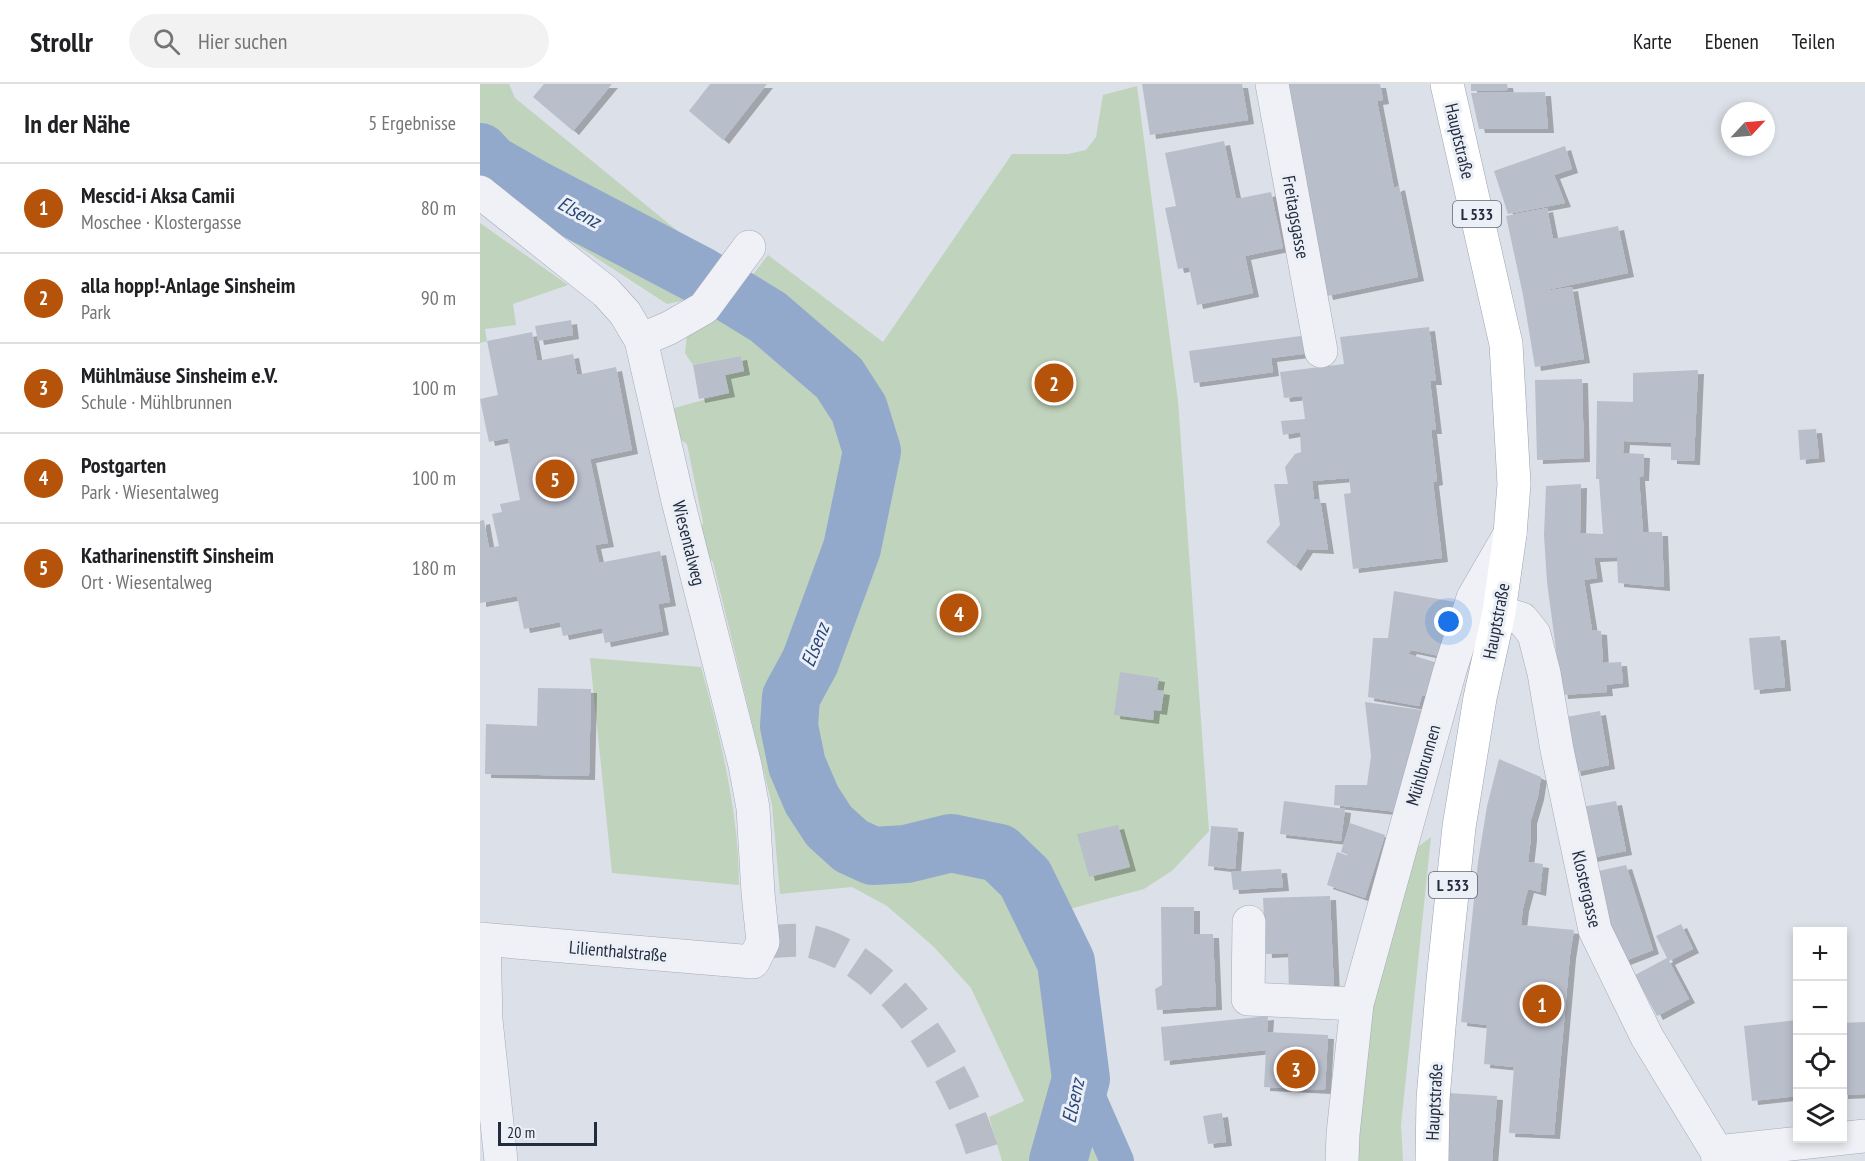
<!DOCTYPE html>
<html lang="de">
<head>
<meta charset="utf-8">
<style>
  :root { --surface:#fff; --page:#f2f2f2; --text:#202124; --muted:#757577; --line:#e0e0e0; --accent:#b45309 }
  body { margin:0; font-family:"PT Sans Narrow",sans-serif; background:var(--page); color:var(--text) }
  .controls { position:absolute; right:18px; bottom:18px; display:grid; overflow:hidden; border-radius:0px; box-shadow:0 3px 9px #0003 }
  .controls button { width:54px; height:54px; display:grid; place-items:center; padding:0; border:0; border-bottom:2px solid var(--line); background:var(--surface); color:var(--text); font:30px sans-serif }
  .compass { position:absolute; left:1241px; top:18px; width:54px; height:54px; border-radius:50%; background:var(--surface); box-shadow:0 3px 9px #0003; rotate:64deg }
  .scale { position:absolute; left:18px; bottom:15px; width:99px; box-sizing:border-box; padding-left:6px; border:3px solid #242c40; border-top:0; font-size:16px; line-height:21px; white-space:nowrap; color:#242c40; -webkit-text-stroke:4px #ebeff6; paint-order:stroke }
  .you { position:absolute; left:969px; top:538px; width:21px; height:21px; margin:-15px; border:4px solid #fff; border-radius:50%; background:#1a73e8; box-shadow:0 0 0 9px #1a73e833 }
  .badge { display:grid; place-items:center; width:39px; height:39px; border-radius:50%; background:var(--accent); color:#fff; font-size:20px; font-weight:700 }
  .pin { position:absolute; translate:-50% -50%; border:3px solid #fff; box-shadow:0 2px 6px #0006 }
  .list { margin:0; padding:0; list-style:none }
  h2 { display:flex; justify-content:space-between; align-items:center; height:78px; margin:0; padding:0 24px; font-size:26px }
  h2 small { font-size:20px; font-weight:400; color:var(--muted) }
  .list li { display:grid; grid-template-columns:39px 1fr auto; gap:18px; align-items:center; box-sizing:border-box; height:90px; padding:0 24px; border-top:2px solid var(--line) }
  .list b { display:block; font-size:22px; white-space:nowrap }
  .list p { margin:0; font-size:20px; white-space:nowrap; color:var(--muted) }
  .list em { font-size:20px; font-style:normal; color:var(--muted) }
  .icon { flex:none; width:33px; height:33px; fill:none; stroke:currentColor; stroke-width:2; stroke-linecap:round; stroke-linejoin:round }
  .map { position:relative; flex:none; width:1385px; height:1077px; overflow:hidden }
  header { display:flex; align-items:center; gap:36px; box-sizing:border-box; height:84px; padding:0 30px; background:var(--surface); border-bottom:2px solid var(--line) }
  header strong { font-size:28px }
  nav { display:flex; gap:33px; margin-inline-start:auto; font-size:21px }
  .search { width:420px; height:54px; background:var(--page); display:flex; align-items:center; gap:15px; box-sizing:border-box; padding:0 21px; border-radius:33px; color:var(--muted); font-size:22px }
  main { display:flex }
  aside { flex:1; background:var(--surface) }
  .map>svg:first-child { display:block }
  .green { fill:#c0d3bc }
  .lines { fill:none; stroke-linecap:round; stroke-linejoin:round }
  .canal { stroke:#93a9cc; stroke-width:34 }
  .river { stroke:#93a9cc; stroke-width:58 }
  .building { fill:#b9becb; filter:url(#shadow) }
  .minor-tunnel { stroke:#b7bcc6; stroke-width:33; stroke-dasharray:33 16; stroke-linecap:butt }
  .minor-casing { stroke:#a5aab6; stroke-width:34 }
  .major-casing { stroke:#9aa2b5; stroke-width:34 }
  .minor { stroke:#eff1f6; stroke-width:33 }
  .major { stroke:#fff; stroke-width:33 }
  .labels { text-anchor:middle; dominant-baseline:central; stroke-width:6; stroke-linejoin:round; paint-order:stroke }
  .shield { fill:#ebeff6; stroke:#606677; stroke-width:1.5 }
  .shield-label { font-size:16px; font-weight:bold; fill:#242c40 }
  .street-label { font-size:18px; fill:#242c40; stroke:#ebeff6 }
  .water-label { font-size:20px; font-style:italic; fill:#2a4678; stroke:#ebeff6 }
</style>
</head>
<body>
<header>
<strong>Strollr</strong>
<div class="search"><svg class="icon" aria-label="search" viewBox="0 0 24 24"><circle cx="10" cy="10" r="6"/><path d="M15 15l6 6"/></svg>Hier suchen</div>
<nav><a>Karte</a><a>Ebenen</a><a>Teilen</a></nav>
</header>
<main>
<aside>
<h2>In der Nähe<small>5 Ergebnisse</small></h2>
<ul class="list">
<li><span class="badge">1</span><div><b>Mescid-i Aksa Camii</b><p>Moschee · Klostergasse</p></div><em>80 m</em></li>
<li><span class="badge">2</span><div><b>alla hopp!-Anlage Sinsheim</b><p>Park</p></div><em>90 m</em></li>
<li><span class="badge">3</span><div><b>Mühlmäuse Sinsheim e.V.</b><p>Schule · Mühlbrunnen</p></div><em>100 m</em></li>
<li><span class="badge">4</span><div><b>Postgarten</b><p>Park · Wiesentalweg</p></div><em>100 m</em></li>
<li><span class="badge">5</span><div><b>Katharinenstift Sinsheim</b><p>Ort · Wiesentalweg</p></div><em>180 m</em></li>
</ul>
</aside>
<div class="map">
<svg width="1385" height="1077" viewBox="0 0 1385 1077">
  <defs>
    <filter id="shadow"><feDropShadow dx="6" dy="4" stdDeviation="0" flood-color="#0004"/></filter>
  </defs>
  <rect width="100%" height="100%" fill="#dce0e8"/>
  <path class="green" d="M0,0H29L35,14L238,180L211,215L187,220L35,121L0,94Z
    M657,2L698,317L729,747L693,786L664,805L571,830L605,894L601,985L646,1077H522L509,1033L544,1017L491,904L454,863L407,822L372,803L300,810L292,721L233,478L225,470L220,452L223,438L207,360L197,353L190,331L194,324L249,309L245,291L264,287L261,272L213,281L205,269L207,249L243,230L288,171L403,258L532,70H588L606,66L616,53L623,11Z
    M0,139L88,201L33,220L36,241L5,245L7,257L0,259Z
    M110,574L221,583C240,651 259,729 259,801L132,789Z
    M951,753L921,1041L923,1077H876L884,961L931,768Z"/>
  <g class="lines">
    <path class="canal" d="M601,995L637,1077"/>
    <path class="river" d="M0,68L11,80L53,104L221,192L288,233L359,294L379,325L392,367L372,464L330,578L311,613L309,642L317,681L332,716L349,742L371,762L393,772L426,770L471,759L519,769L545,794L586,878L601,995L578,1077"/>
  </g>
  <path class="building" d="M64,0H132L93,47L53,13Z
    M230,0H287L243,56L209,27Z
    M662,0H762L768,36L670,51Z
    M800,0H900L903,16L897,17L914,104L919,102L938,193L847,212Z
    M991,0H1027L1028,6L991,7Z
    M1065,8L1068,45H999L991,9Z
    M744,57L756,115L791,108L803,164L765,172L773,209L717,221L709,183L698,185L685,124L696,122L685,69Z
    M1085,62L1092,85L1074,91L1085,119L1028,130L1014,87Z
    M1067,124L1073,155L1138,142L1148,189L1052,209L1092,203L1104,275L1055,283L1043,211L1026,132Z
    M91,236L93,251L58,257L55,242Z
    M949,243L956,297H950L956,346H951L957,397L953,398L962,474L873,485L864,410L871,409L869,394L832,397L834,415H840L848,466L827,465L815,483L786,458L800,441L794,400H808L805,383L815,370L821,368L820,348L803,351L801,337L825,335L822,312L804,314L800,288L864,280L860,253Z
    M52,248L57,277L93,270L97,291L136,283L152,366L110,375L128,459L115,461L119,479L180,467L190,518L178,520L183,547L125,559L122,544L83,552L80,538L44,545L37,512L0,519V437L4,436L9,464L19,462L12,430L22,428L20,420L40,416L28,354L9,358L0,315L18,311L7,257Z
    M828,251L831,269L791,274L793,288L714,299L709,267Z
    M261,272L264,287L245,291L249,309L219,315L213,281Z
    M1218,286L1214,377L1191,376V359L1144,357L1143,369L1164,370L1163,393H1159L1163,448H1182L1184,503L1138,499L1137,473L1114,474L1117,494L1104,496L1112,546L1121,547L1123,579L1141,578L1143,599L1126,601L1127,608L1082,611L1067,498L1064,451L1066,402L1101,400L1100,449L1123,450L1119,395H1116L1117,317L1153,318V289Z
    M1102,295L1104,374L1057,376L1055,296Z
    M1336,345L1339,374L1320,376L1318,346Z
    M914,507L975,518L964,573L931,566L928,570L961,580L951,613L942,611L939,622L888,613L893,554H908Z
    M1300,552L1305,603L1274,606L1269,554Z
    M640,588L679,594L677,606L684,607L681,627L674,626L673,636L634,631Z
    M58,604L111,605L109,692L5,690L6,640L57,642Z
    M885,618L942,626L918,728L854,721L855,701H887L891,672Z
    M1120,627L1129,681L1095,688L1086,633Z
    M1019,675L1061,693L1058,712L1051,736V753L1048,778L1063,780L1060,808L1048,805L1043,824L1041,841L1094,846L1090,871L1074,1051L1029,1049L1034,983L1004,980L1007,941L981,938L998,778L1007,722Z
    M804,717L865,725L861,757L800,750Z
    M1136,717L1146,767L1111,774L1102,723Z
    M870,739L905,751L885,814L847,801L857,768L887,778L861,768Z
    M638,741L650,783L609,793L597,750Z
    M731,742L758,744L755,785L728,782Z
    M1146,781L1173,866L1142,878L1114,788Z
    M801,785L803,803L753,806L751,788Z
    M850,812L854,907L809,909L808,869L786,870L783,814Z
    M681,823H714V850H733L736,922L677,926L675,905L682,901Z
    M1201,840L1213,865L1189,877L1209,915L1177,932L1155,891L1187,874L1176,852Z
    M788,932L787,948L848,951L845,1006L784,1003L786,966L684,977L681,943Z
    M1317,936V1012L1272,1017L1264,942Z
    M1385,938V1010L1362,1011V939Z
    M968,1009L1017,1012L1012,1077H963Z
    M742,1029L746,1058L728,1060L723,1032Z"/>
  <g class="lines">
    <path class="minor-tunnel" d="M283,858C298,858 318,854 333,858C419,881 483,997 505,1077"/>
    <g class="minor-casing">
      <path id="minor" d="M792,0L841,267
        M0,108L126,208L145,229L161,256L198,417L265,681L273,724L278,809L283,858L273,878L0,855
        M161,256L189,244L224,224L269,163
        M1019,528L1042,535L1054,550L1064,589L1077,666L1115,846L1167,953L1237,1068L1238,1077
        M769,838L768,915L877,920
        M4,855L6,936L21,1077
        M1237,1068L1385,1052
        M862,1077L863,1050L877,920L970,586L993,514L1030,450"/>
    </g>
    <g class="major-casing">
      <path id="major" d="M952,1077L953,1015L963,896L979,743L1000,614L1019,528L1030,450L1034,400L1026,260L967,0"/>
    </g>
    <use href="#minor" class="minor"/>
    <use href="#major" class="major"/>
  </g>
  <g class="labels">
    <g class="shield">
      <rect x="973" y="117" width="48" height="26" rx="4.5"/>
      <rect x="949" y="788" width="48" height="26" rx="4.5"/>
    </g>
    <g class="shield-label">
      <text x="997" y="130">L 533</text>
      <text x="973" y="801">L 533</text>
    </g>
    <g class="street-label">
      <text transform="translate(980 57) rotate(77)">Hauptstraße</text>
      <text transform="translate(816 133) rotate(80)">Freitagsgasse</text>
      <text transform="translate(209 459) rotate(76)">Wiesentalweg</text>
      <text transform="translate(1016 537) rotate(-79)">Hauptstraße</text>
      <text transform="translate(943 681) rotate(-74)">Mühlbrunnen</text>
      <text transform="translate(1107 805) rotate(77)">Klostergasse</text>
      <text transform="translate(138 867) rotate(5)">Lilienthalstraße</text>
      <text transform="translate(954 1018) rotate(-87)">Hauptstraße</text>
    </g>
    <g class="water-label">
      <text transform="translate(99 128) rotate(28)">Elsenz</text>
      <text transform="translate(335 561) rotate(-68)">Elsenz</text>
      <text transform="translate(593 1017) rotate(-78)">Elsenz</text>
    </g>
  </g>
</svg>
<div class="controls">
<button>+</button>
<button>−</button>
<button><svg class="icon" aria-label="locate" viewBox="0 0 24 24"><circle cx="12" cy="12" r="6"/><path d="M12 2v4M12 18v4M2 12h4M18 12h4"/></svg></button>
<button><svg class="icon" aria-label="layers" viewBox="0 0 24 24"><path d="M12 4l9 5-9 5-9-5zM3 14l9 5 9-5"/></svg></button>
</div>
<svg class="compass" viewBox="-18 -18 36 36"><path d="M0-13l5 13h-10z" fill="#e53935"/><path d="M0 13l5-13h-10z" fill="#757577"/></svg>
<div class="scale">20 m</div>
<div class="you"></div>
<div class="pin badge" style="left:1062px;top:920px">1</div>
<div class="pin badge" style="left:574px;top:299px">2</div>
<div class="pin badge" style="left:816px;top:985px">3</div>
<div class="pin badge" style="left:479px;top:529px">4</div>
<div class="pin badge" style="left:75px;top:395px">5</div>
</div>
</main>
</body>
</html>
